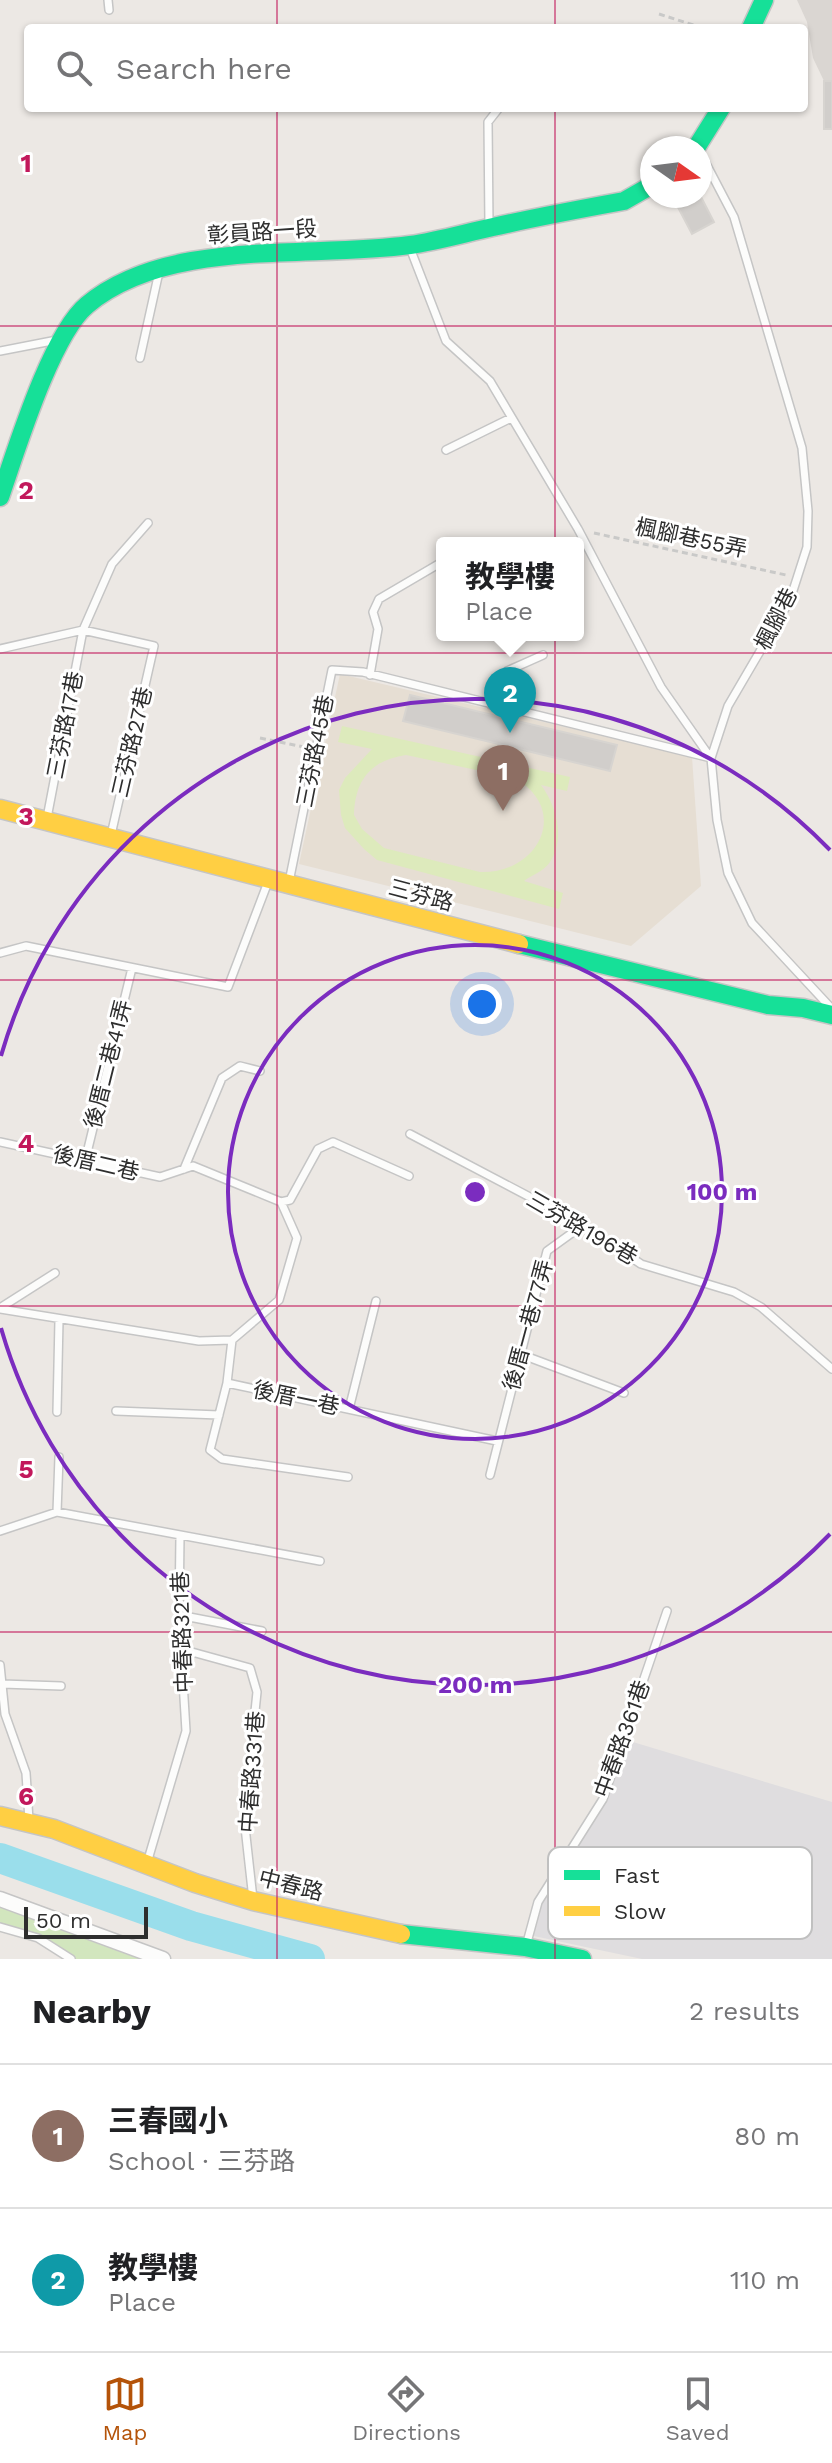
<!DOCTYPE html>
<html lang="en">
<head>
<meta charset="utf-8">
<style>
  :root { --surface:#fff; --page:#f2f2f2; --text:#202124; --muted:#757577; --line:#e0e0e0; --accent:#b45309 }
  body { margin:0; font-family:"Work Sans","Noto Sans TC",sans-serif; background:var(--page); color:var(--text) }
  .compass { position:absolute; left:640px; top:136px; width:72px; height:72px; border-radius:50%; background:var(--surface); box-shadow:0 2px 6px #0004; rotate:104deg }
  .scale { position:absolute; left:24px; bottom:20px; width:124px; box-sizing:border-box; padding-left:8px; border:4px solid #2e2e2e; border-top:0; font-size:22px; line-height:28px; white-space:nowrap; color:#2e2e2e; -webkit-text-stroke:6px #fff; paint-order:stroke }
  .you { position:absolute; left:482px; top:1004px; width:28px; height:28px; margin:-20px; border:6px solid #fff; border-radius:50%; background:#1a73e8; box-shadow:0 0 0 12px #1a73e833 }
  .badge { display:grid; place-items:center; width:52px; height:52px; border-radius:50%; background:var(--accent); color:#fff; font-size:26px; font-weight:700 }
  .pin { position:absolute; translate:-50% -66px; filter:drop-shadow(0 2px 4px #0008) }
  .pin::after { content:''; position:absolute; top:42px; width:28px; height:24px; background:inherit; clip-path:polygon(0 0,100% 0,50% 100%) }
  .popup { position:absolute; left:436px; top:537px; width:148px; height:104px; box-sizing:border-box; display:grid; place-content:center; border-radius:8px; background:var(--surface); filter:drop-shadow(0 2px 6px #0005); font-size:26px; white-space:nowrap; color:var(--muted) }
  .popup b { font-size:30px; color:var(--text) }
  .popup::after { content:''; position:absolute; left:50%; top:100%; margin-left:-16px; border:16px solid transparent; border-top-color:var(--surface) }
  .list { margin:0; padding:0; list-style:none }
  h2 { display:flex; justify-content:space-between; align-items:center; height:104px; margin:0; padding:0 32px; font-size:34px }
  h2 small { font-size:26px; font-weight:400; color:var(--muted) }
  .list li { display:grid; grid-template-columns:52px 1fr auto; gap:24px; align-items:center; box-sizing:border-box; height:144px; padding:0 32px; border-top:2px solid var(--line) }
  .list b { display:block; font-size:30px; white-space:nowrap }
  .list p { margin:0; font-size:26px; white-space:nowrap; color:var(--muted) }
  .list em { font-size:26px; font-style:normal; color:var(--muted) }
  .icon { flex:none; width:44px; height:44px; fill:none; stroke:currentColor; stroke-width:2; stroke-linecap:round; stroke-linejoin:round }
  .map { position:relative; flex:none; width:832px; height:1959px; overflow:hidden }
  .search { position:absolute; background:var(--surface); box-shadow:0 2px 6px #0004; left:24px; right:24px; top:24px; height:88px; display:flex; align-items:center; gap:20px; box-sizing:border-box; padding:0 28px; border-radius:8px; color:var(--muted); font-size:30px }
  .sheet { height:392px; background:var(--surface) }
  nav { display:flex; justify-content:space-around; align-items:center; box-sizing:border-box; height:112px; border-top:2px solid var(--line); background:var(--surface); font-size:22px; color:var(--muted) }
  nav a { display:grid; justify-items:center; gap:4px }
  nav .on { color:var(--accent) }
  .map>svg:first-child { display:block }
  .industrial { fill:#dfdddf }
  .education { fill:#e6ded3 }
  .green { fill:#d2e6be }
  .pitch { fill:#ddeabc; fill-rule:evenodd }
  .plaza { fill:#dad6d2 }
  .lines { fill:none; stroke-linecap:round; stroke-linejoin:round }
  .river { stroke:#9adeeb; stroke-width:30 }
  .building { fill:#d1cecb; stroke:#d7d4d0; stroke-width:2 }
  .lane-casing { stroke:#c5c5c5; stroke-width:10 }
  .street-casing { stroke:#c5c5c5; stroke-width:17 }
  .fast-casing { stroke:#c5c5c5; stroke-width:21 }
  .slow-casing { stroke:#c5c5c5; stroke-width:21 }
  .path { stroke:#c9c9c8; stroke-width:3; stroke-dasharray:6 4; stroke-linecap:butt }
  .lane { stroke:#fcfcfb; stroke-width:7 }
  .street { stroke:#fcfcfb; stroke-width:14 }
  .fast { stroke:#16e098; stroke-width:18 }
  .slow { stroke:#ffcf43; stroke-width:18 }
  .grid { fill:none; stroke:#c2185b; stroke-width:2; stroke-opacity:0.55 }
  .ring { fill:none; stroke:#7b2cbf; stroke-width:4 }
  .labels { text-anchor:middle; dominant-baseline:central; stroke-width:6; stroke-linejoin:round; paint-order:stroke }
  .street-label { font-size:22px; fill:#2e2e2e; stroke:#fff }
  .key { fill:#fff; stroke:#c0c0c0; stroke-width:2 }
  .key-label { font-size:22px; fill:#2e2e2e }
  .grid-label { font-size:26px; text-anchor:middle; font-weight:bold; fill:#c2185b; stroke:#fff; stroke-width:6; stroke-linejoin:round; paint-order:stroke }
  .centre { fill:#7b2cbf; stroke:#fff; stroke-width:4 }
  .ring-label { font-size:24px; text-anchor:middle; font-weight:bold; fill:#7b2cbf; stroke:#fff; stroke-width:6; stroke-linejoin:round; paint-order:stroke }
</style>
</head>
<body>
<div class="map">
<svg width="832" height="1959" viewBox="0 0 832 1959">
  <rect width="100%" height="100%" fill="#ece8e4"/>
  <path class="industrial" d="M623,1739L832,1802V1959H642L529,1935L538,1902L603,1799Z"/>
  <path class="education" d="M340,674L692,757L701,886L631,946L299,864Z"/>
  <path class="green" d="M0,1906L142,1959H71L40,1939L0,1927Z"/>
  <path class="pitch" d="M342,726L570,777L567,791L541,785C556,805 566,838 550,862C544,871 532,875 524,881L563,893L559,909L377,860L364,849L345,828L341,815L339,790L345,778L372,749L338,742ZM406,755L514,778C571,809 539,874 480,872L384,848L362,829L354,815C355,780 371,760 406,755Z"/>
  <path class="plaza" d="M797,0H832V81H824L813,58L807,22Z"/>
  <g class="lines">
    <path class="river" d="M0,1858L191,1926L310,1959"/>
  </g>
  <path class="building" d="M824,81H832V129H824Z
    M700,195L714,222L692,234L672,196Z
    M410,695L617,745L610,771L403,721Z"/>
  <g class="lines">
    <g class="lane-casing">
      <path id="lane" d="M108,0L109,10
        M700,152L734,217L802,448L808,511L807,547L790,600L728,706L711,758L717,820L728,873L752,923L832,1009
        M489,226L488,122L499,108
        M410,248L446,341L490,381L578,529L661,687L710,757
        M0,351L57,340
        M140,358L159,272
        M446,450L511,418
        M0,649L83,630L154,646L111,835
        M370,675L378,629L373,612L379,599L442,562
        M491,705L507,671L543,655
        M47,818L83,630L112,564L148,523
        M289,882L332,670L363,672L711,758
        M0,953L26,946L228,987L268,882
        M410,1134L583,1225L641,1264L734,1292L761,1307L832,1369
        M0,1142L160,1177L193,1166L281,1202L290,1200L318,1149L333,1142L409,1176
        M85,1161L132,968
        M184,1169L222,1078L240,1066L260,1071
        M0,1308L55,1273
        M0,1309L199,1341L232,1340L227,1383L497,1441
        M232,1340L279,1300L297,1238L281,1202
        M520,1354L624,1393
        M227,1383L210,1450L222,1459L348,1477
        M349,1409L376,1301
        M116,1411L219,1415
        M57,1412L59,1320
        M490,1475L547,1251L583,1225
        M57,1512L59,1457
        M0,1531L57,1512L320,1561
        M179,1615L262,1631
        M181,1649L250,1668L257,1692L244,1818L253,1899
        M0,1665L5,1714L26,1773L29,1820
        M2,1684L61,1686
        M147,1863L186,1731L179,1615L180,1536
        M0,1927L38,1938L71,1959
        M526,1946L538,1902L603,1799L667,1611"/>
    </g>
    <g class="street-casing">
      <path id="street" d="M0,1899L163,1959"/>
    </g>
    <g class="fast-casing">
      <path id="fast" d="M751,28L764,0
        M696,148L721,108
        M0,497C16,451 51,335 87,305C168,237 311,259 410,245C438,241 465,233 493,227C537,217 580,209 624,201L652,185
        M519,944L768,1005L803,1008L832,1015
        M401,1934L525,1947L582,1959"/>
    </g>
    <g class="slow-casing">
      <path id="slow" d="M0,809L519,944
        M0,1816L54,1829L195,1883L253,1901L401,1934"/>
    </g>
    <path class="path" d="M659,14L703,28
      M594,533L786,575
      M260,738L304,747"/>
    <use href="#lane" class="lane"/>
    <use href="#street" class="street"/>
    <use href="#fast" class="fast"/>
    <use href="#slow" class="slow"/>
  </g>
  <path class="grid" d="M277,0V28M555,0V28M277,108V1959M555,108V1959M0,326H832M0,653H832M0,980H832M0,1306H832M0,1632H832"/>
  <g class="ring">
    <circle cx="475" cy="1192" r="247"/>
    <path d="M830 1534A493 493 0 0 1 1 1328M1 1056A493 493 0 0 1 830 850"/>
  </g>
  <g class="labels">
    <g class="street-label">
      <text transform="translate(262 232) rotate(-4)">彰員路一段</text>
      <text transform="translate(691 538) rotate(12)">楓腳巷55弄</text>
      <text transform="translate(776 619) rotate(-63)">楓腳巷</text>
      <text transform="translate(65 725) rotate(-79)">三芬路17巷</text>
      <text transform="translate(132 742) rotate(-77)">三芬路27巷</text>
      <text transform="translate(315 751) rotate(-79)">三芬路45巷</text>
      <text transform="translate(421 895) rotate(15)">三芬路</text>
      <text transform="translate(108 1064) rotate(-76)">後厝二巷41弄</text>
      <text transform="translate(96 1163) rotate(13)">後厝二巷</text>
      <text transform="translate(582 1228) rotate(30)">三芬路196巷</text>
      <text transform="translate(528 1325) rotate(-75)">後厝一巷77弄</text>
      <text transform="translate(296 1398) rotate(12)">後厝一巷</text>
      <text transform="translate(182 1632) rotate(-92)">中春路321巷</text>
      <text transform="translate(622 1739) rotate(-70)">中春路361巷</text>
      <text transform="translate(252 1772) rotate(-86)">中春路331巷</text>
      <text transform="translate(291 1885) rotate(14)">中春路</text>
    </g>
  </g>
  <rect x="548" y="1847" width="264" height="92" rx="12" class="key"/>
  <rect x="564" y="1870" width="36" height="10" fill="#16e098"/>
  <rect x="564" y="1906" width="36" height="10" fill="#ffcf43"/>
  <g class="key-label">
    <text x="614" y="1883">Fast</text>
    <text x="614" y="1919">Slow</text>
  </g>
  <g class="grid-label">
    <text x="26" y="172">1</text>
    <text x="26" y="499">2</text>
    <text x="26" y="825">3</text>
    <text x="26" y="1152">4</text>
    <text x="26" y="1478">5</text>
    <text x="26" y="1805">6</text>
  </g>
  <circle cx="475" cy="1192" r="12" class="centre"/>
  <g class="ring-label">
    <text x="722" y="1200">100 m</text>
    <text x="475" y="1693">200 m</text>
  </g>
</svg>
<svg class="compass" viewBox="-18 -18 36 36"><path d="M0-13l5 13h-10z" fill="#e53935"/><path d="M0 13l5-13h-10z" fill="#757577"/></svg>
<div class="scale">50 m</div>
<div class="you"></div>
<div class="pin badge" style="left:503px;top:811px;background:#8d6e63">1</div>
<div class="pin badge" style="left:510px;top:733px;background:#0f9aa8">2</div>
<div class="popup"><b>教學樓</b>Place</div>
<div class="search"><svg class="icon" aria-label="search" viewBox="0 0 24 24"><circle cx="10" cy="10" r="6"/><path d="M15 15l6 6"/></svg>Search here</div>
</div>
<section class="sheet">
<h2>Nearby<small>2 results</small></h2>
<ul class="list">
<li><span class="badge" style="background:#8d6e63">1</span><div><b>三春國小</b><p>School · 三芬路</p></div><em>80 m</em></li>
<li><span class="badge" style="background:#0f9aa8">2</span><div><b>教學樓</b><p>Place</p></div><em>110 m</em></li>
</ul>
</section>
<nav>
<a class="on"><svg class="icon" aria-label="map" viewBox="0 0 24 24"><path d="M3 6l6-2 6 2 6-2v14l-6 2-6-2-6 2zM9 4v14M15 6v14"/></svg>Map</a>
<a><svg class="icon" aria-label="directions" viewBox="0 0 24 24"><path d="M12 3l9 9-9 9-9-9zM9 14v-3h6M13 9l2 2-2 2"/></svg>Directions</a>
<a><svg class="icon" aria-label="saved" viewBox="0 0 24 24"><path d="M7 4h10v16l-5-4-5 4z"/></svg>Saved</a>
</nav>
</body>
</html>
